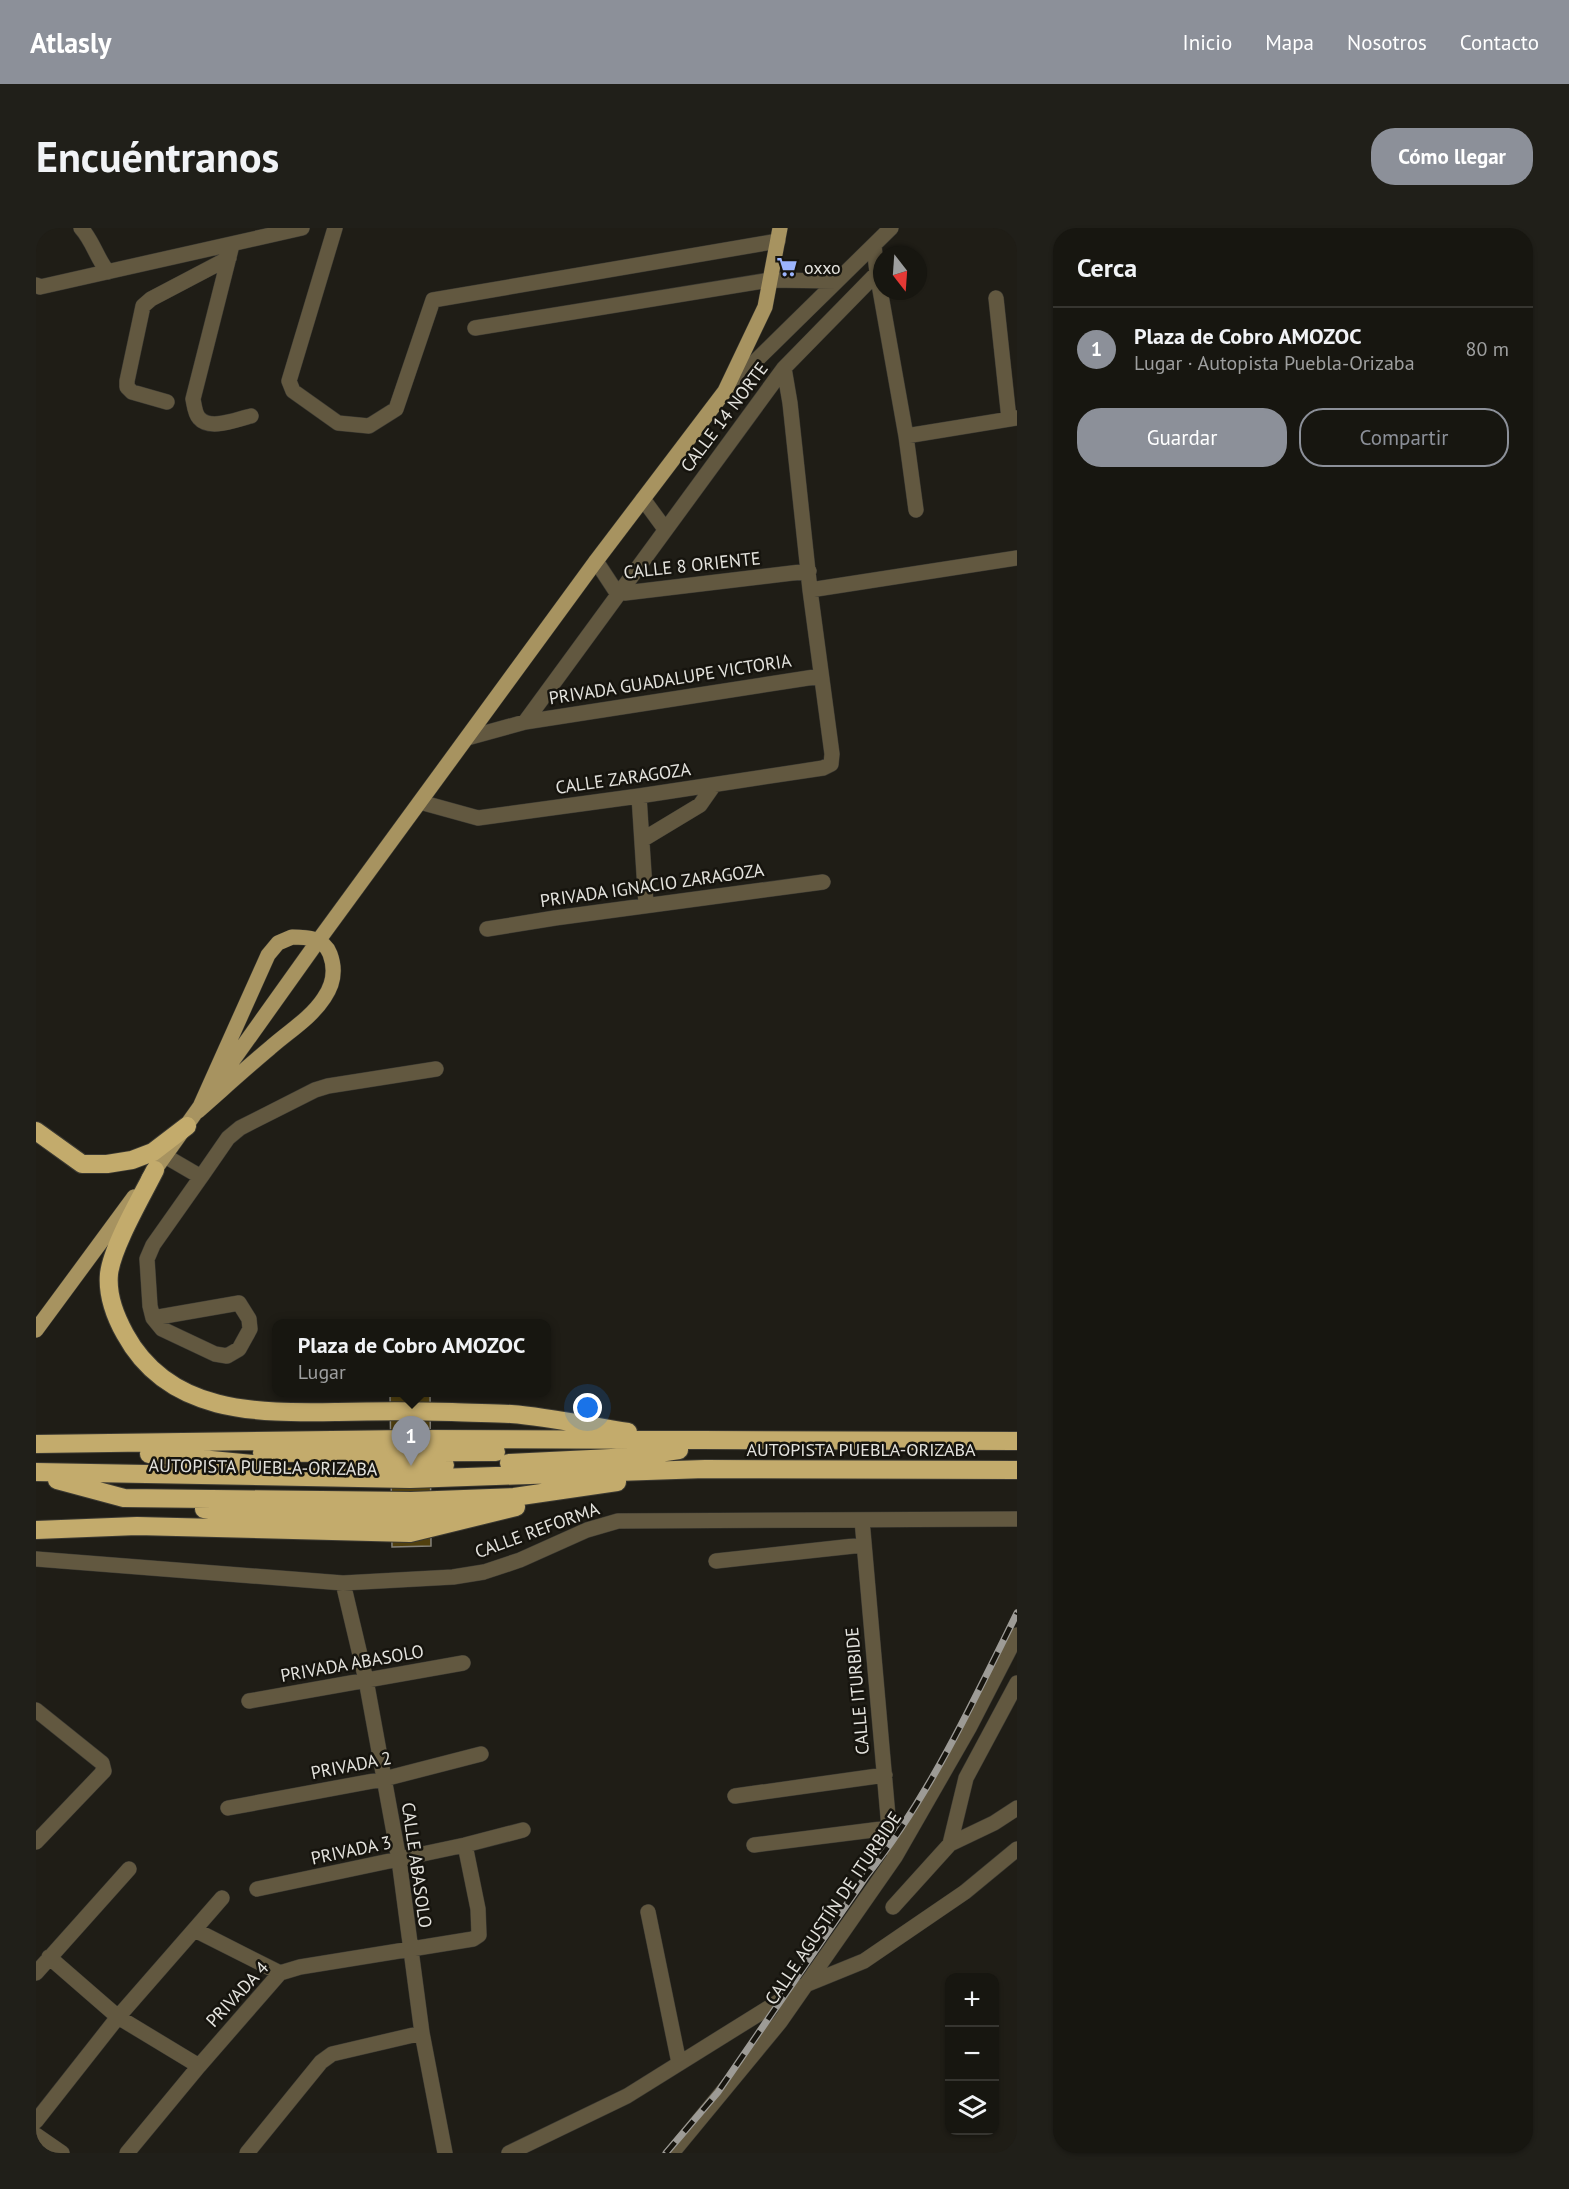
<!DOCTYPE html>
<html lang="es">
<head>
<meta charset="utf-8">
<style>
  :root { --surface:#171610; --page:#201f19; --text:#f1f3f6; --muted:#9e9f9f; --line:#363530; --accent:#8c9099 }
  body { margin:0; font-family:"PT Sans",sans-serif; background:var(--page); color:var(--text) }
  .controls { position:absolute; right:18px; bottom:18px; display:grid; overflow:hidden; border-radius:12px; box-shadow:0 2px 4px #0004 }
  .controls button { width:54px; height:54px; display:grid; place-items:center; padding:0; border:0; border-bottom:2px solid var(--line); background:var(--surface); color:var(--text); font:30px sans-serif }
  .compass { position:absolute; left:837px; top:18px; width:54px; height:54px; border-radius:50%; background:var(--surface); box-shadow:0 2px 4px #0004; rotate:163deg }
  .you { position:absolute; left:552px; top:1180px; width:21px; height:21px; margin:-15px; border:4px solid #fff; border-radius:50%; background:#1a73e8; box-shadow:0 0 0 9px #1a73e833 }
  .badge { display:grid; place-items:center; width:39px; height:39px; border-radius:50%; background:var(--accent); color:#fff; font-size:20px; font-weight:700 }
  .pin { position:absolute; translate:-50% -50px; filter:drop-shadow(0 2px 3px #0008) }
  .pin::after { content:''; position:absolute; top:32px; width:21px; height:18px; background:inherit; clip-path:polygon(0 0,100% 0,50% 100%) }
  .popup { position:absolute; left:236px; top:1091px; width:279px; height:78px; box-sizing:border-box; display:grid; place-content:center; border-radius:12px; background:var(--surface); filter:drop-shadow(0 2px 4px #0005); font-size:20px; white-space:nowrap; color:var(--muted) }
  .popup b { font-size:22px; color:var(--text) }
  .popup::after { content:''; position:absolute; left:50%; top:100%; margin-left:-12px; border:12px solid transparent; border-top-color:var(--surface) }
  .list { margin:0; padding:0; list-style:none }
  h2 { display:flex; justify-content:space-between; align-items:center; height:78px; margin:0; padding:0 24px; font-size:26px }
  h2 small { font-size:20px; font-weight:400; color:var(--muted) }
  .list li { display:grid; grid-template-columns:39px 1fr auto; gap:18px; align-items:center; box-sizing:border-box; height:84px; padding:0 24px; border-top:2px solid var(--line) }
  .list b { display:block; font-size:22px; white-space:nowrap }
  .list p { margin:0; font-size:20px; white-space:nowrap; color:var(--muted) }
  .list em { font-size:20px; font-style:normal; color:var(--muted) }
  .actions { display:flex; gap:12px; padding:18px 24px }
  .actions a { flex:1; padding:14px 0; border:2px solid var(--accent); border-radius:24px; text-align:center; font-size:21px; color:var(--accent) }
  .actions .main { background:var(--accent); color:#fff }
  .icon { flex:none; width:33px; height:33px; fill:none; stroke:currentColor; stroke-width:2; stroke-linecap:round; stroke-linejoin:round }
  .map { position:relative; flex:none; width:981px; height:1925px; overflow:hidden; border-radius:24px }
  header { display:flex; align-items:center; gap:36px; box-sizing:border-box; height:84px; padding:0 30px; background:var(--accent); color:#fff }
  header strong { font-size:28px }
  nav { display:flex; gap:33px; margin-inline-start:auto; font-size:21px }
  .intro { display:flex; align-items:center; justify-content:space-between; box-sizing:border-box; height:144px; padding:0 36px }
  h1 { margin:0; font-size:42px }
  .button { padding:15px 27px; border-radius:24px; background:var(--accent); color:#fff; font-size:21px; font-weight:700 }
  main { display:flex; gap:36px; padding:0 36px }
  aside { flex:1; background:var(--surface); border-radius:24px; box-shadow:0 2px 4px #0004 }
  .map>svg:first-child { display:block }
  .building { fill:#51400f; stroke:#86837b; stroke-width:1.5 }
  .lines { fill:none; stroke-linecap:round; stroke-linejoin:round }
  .minor-casing { stroke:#3b3932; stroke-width:16 }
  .major-casing { stroke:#3b3932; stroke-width:16 }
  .highway-casing { stroke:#3b3932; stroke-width:20 }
  .minor { stroke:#625840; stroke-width:15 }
  .major { stroke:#a79360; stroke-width:15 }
  .highway { stroke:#c3ab6c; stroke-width:18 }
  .rail-casing { stroke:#9d9b96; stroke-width:7 }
  .rail { stroke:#16140e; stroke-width:4.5; stroke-dasharray:14; stroke-linecap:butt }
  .labels { text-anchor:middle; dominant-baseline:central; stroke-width:5; stroke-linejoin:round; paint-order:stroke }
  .poi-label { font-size:18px; fill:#e4e3de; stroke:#16140e; text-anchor:start }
  .street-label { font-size:18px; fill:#e4e3de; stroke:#16140e }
</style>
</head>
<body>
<header>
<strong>Atlasly</strong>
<nav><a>Inicio</a><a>Mapa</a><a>Nosotros</a><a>Contacto</a></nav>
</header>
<div class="intro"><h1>Encuéntranos</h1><a class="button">Cómo llegar</a></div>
<main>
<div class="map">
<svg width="981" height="1925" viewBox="0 0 981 1925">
  <rect width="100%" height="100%" fill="#1f1d16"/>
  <path class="building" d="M354,1164H394L395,1318L356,1319Z"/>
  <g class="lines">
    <g class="minor-casing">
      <path id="minor" d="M45,0C57,13 61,31 72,44
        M299,0L253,153L257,163L302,195L333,198L360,181L397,72L742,13
        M196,17L157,171C158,176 159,186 163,190C174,203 201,191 215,188
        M838,17L841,45L870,208L880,282
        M0,57L4,59L266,0
        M960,70L973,191
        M439,100L734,52L800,53
        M690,162L855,0
        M131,174L96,164L91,159V153L107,78L115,71L193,30
        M870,208L981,190
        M607,271L629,301
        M560,333L581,365H589L773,343
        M774,362L981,330
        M489,494L748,140L841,45
        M431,510L489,494L785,448
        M603,568L610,677
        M384,574L442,590L603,568L787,540L795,536L796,526L774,362L754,175L748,140
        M606,612L664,577L678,557
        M451,701L519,690L787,654
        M165,949L192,910L204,900L279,862L292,858L400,841
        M117,1090L203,1075L213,1091L214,1101L203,1121L191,1128L179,1126L126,1101L117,1090L114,1078L111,1031L117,1017L165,949L129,928
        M826,1292L853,1600L859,1629
        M0,1331L307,1355L417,1349L448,1344L484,1332L551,1302L582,1293L981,1291
        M680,1333L827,1317
        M307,1355L330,1452L363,1632L386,1805L409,1925
        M213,1473L427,1435
        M0,1482L66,1535L68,1543L0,1614
        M699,1568L849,1547
        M192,1580L348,1551L445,1526
        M914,1616L930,1550L981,1455
        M718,1617L853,1600
        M221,1661L429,1617L487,1602
        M857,1679L914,1616L958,1595L981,1580
        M612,1684L643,1835
        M159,1702L244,1745
        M13,1729L82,1789L163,1838
        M0,1745L93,1641
        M0,1893L82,1789L186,1670
        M0,1907L26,1925
        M91,1925L163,1838L244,1745L264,1739L437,1711L443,1707L442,1681L429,1617
        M211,1925L285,1834L296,1826L386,1805
        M473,1925L591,1868L769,1757L828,1733L929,1664L981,1621
        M636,1925L744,1794L859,1629L933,1500L981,1407"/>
    </g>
    <g class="major-casing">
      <path id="major" d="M256,709C271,709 288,710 294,726C300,742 297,757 288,770C275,790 252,804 234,820C210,840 186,862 162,883L232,727L242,715Z
        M113,950L282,713L560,333L689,163L729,79L744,0
        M0,1102L98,969"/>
    </g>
    <g class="highway-casing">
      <path id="highway" d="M0,903L46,936H71L96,932L117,924L151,898
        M119,942C106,968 76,1019 73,1046C71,1067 79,1088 89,1106C133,1187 223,1185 302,1184C340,1183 378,1183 416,1184C435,1185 455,1185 475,1186C514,1189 553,1198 592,1204
        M0,1216L373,1211L981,1213
        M226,1225L460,1224
        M113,1226L238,1238
        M473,1235L596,1229L643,1222
        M320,1238L409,1237
        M0,1244L374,1251L669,1241L981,1242
        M21,1252L88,1270L375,1273L478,1269L581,1254
        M168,1281L204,1286L374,1288L455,1281
        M0,1302L101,1298L374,1305L480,1279"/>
    </g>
    <use href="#minor" class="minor"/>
    <use href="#major" class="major"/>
    <use href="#highway" class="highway"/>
    <g class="rail-casing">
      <path id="rail" d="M630,1925L682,1864L831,1647C893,1569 937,1474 981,1385"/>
    </g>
    <use href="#rail" class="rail"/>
  </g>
  <defs>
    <g id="supermarket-bare" transform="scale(1.62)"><path d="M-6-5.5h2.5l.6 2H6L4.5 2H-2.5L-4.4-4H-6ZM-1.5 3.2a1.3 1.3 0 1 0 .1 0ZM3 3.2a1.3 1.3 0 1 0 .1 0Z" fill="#9bb4fd" stroke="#16140e" stroke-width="2.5" paint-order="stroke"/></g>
  </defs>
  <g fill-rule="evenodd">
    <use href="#supermarket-bare" x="751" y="39"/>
  </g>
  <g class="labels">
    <g class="poi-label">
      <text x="768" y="39">oxxo</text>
    </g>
    <g class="street-label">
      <text transform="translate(688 189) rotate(-53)">CALLE 14 NORTE</text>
      <text transform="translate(656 337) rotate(-6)">CALLE 8 ORIENTE</text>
      <text transform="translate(634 451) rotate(-9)">PRIVADA GUADALUPE VICTORIA</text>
      <text transform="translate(587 550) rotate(-8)">CALLE ZARAGOZA</text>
      <text transform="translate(616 657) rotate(-8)">PRIVADA IGNACIO ZARAGOZA</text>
      <text x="825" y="1221">AUTOPISTA PUEBLA-ORIZABA</text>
      <text transform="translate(227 1239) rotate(1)">AUTOPISTA PUEBLA-ORIZABA</text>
      <text transform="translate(501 1302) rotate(-20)">CALLE REFORMA</text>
      <text transform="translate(316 1435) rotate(-10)">PRIVADA ABASOLO</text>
      <text transform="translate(821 1463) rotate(-95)">CALLE ITURBIDE</text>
      <text transform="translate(315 1537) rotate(-11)">PRIVADA 2</text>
      <text transform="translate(315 1622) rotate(-12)">PRIVADA 3</text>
      <text transform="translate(381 1637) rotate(82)">CALLE ABASOLO</text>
      <text transform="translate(797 1680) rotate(-56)">CALLE AGUSTÍN DE ITURBIDE</text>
      <text transform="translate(201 1766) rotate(-47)">PRIVADA 4</text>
    </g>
  </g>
</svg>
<div class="controls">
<button>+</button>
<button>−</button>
<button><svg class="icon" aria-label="layers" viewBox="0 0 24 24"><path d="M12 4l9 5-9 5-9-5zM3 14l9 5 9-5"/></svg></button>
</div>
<svg class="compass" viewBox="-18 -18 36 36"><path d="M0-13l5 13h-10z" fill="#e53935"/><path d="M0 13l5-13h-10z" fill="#9e9f9f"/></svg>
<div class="you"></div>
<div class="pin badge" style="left:375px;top:1238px">1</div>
<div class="popup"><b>Plaza de Cobro AMOZOC</b>Lugar</div>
</div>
<aside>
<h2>Cerca<small></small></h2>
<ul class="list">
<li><span class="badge">1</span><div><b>Plaza de Cobro AMOZOC</b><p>Lugar · Autopista Puebla-Orizaba</p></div><em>80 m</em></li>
</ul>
<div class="actions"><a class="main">Guardar</a><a>Compartir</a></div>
</aside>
</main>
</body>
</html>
